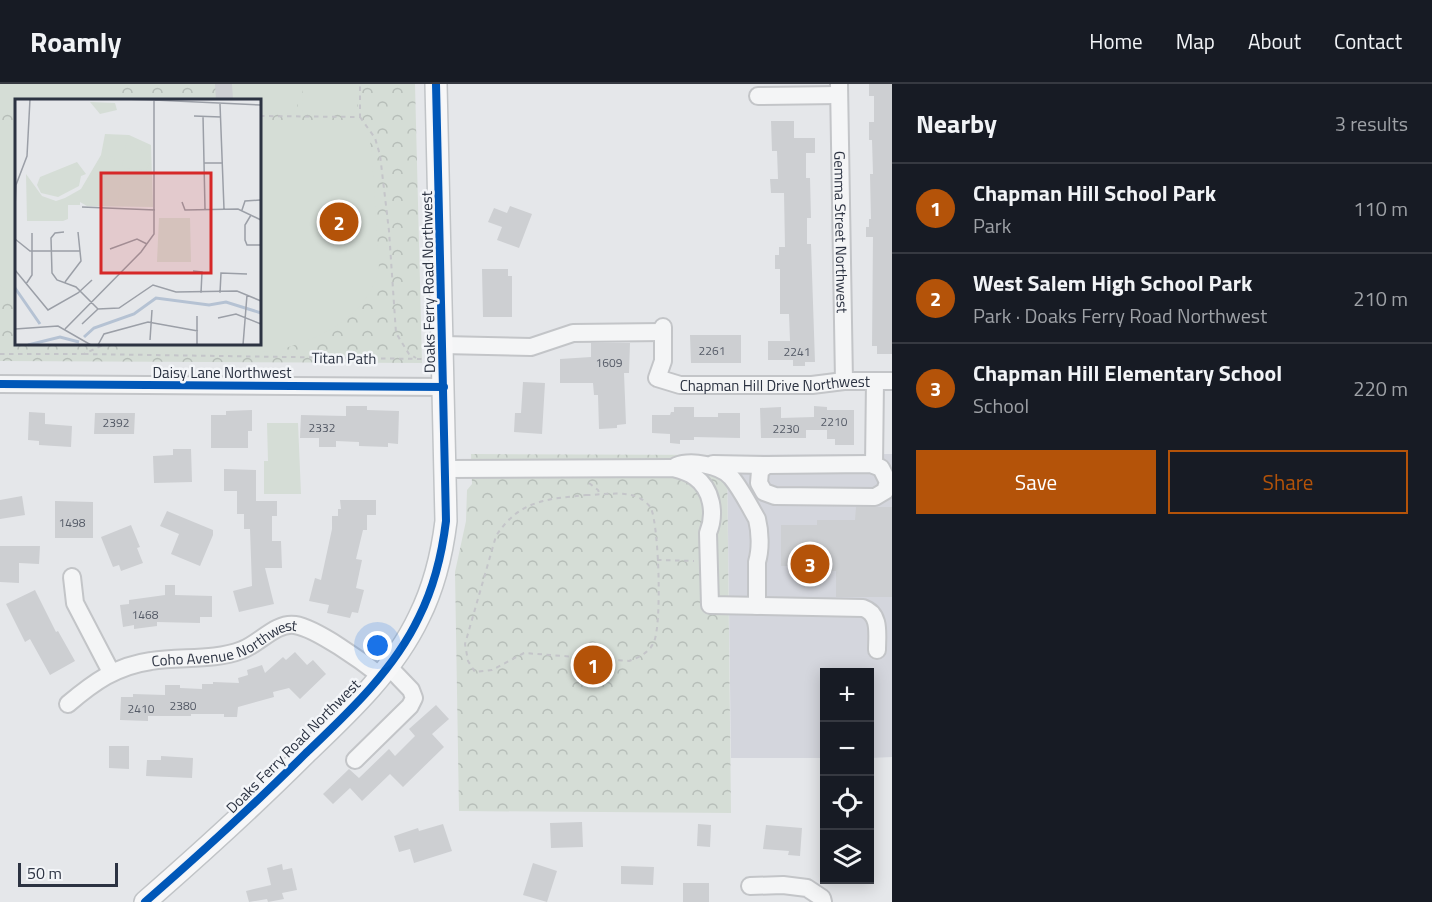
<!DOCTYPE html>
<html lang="en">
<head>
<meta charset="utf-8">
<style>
  :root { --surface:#171b24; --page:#20242c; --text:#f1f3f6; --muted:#9ea1a6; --line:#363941; --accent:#b45309 }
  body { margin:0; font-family:"Titillium Web",sans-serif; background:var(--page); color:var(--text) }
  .controls { position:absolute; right:18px; bottom:18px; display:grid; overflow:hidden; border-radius:0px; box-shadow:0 3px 15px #0003 }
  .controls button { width:54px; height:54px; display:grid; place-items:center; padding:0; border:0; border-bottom:2px solid var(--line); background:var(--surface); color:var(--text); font:30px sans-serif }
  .scale { position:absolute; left:18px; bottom:15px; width:100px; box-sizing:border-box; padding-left:6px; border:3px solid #2c3342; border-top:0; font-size:16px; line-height:21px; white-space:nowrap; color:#2c3342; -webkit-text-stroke:4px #f3f5f8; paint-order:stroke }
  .you { position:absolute; left:378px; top:562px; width:21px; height:21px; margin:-15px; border:4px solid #fff; border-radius:50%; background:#1a73e8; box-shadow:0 0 0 9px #1a73e833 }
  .badge { display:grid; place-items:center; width:39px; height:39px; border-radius:50%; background:var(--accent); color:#fff; font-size:20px; font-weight:700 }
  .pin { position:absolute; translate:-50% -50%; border:3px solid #fff; box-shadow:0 2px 6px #0006 }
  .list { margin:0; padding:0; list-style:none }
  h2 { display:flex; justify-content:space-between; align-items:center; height:78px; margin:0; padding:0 24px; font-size:26px }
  h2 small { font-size:20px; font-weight:400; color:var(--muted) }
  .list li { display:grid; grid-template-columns:39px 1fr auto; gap:18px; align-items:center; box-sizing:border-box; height:90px; padding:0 24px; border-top:2px solid var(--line) }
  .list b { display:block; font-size:22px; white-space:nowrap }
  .list p { margin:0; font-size:20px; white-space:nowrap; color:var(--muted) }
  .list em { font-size:20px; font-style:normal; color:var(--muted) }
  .actions { display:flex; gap:12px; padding:18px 24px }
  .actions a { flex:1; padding:14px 0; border:2px solid var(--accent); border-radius:0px; text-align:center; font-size:21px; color:var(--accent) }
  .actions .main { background:var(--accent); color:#fff }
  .icon { flex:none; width:33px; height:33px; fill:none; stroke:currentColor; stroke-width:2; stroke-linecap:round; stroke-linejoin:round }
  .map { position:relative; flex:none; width:892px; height:818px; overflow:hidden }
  header { display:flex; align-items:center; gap:36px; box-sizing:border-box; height:84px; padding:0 30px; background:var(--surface); border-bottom:2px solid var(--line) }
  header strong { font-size:28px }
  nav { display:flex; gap:33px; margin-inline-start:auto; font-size:21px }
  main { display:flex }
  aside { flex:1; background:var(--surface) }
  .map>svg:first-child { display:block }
  .built { fill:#d4d6dd }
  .park { fill:url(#park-crowns); fill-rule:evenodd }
  .pitch { fill:#d5ddd6 }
  .building { fill:#cdcfd2 }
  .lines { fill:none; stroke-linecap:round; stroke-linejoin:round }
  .minor-casing { stroke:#c3c5c8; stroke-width:20 }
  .major-casing { stroke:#c1c4c7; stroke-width:24 }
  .path { stroke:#c4c5c9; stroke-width:2; stroke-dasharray:4.5 4.5; stroke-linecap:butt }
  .minor { stroke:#f4f5f6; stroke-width:16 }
  .major { stroke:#f7f7f8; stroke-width:21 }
  .cycleway-casing { stroke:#f3f5f8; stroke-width:11 }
  .cycleway { stroke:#0057b8; stroke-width:8 }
  .labels { text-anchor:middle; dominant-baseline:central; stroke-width:5; stroke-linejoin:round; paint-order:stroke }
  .number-label { font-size:12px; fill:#555b67 }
  .street-label { font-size:15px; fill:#2c3342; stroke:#f3f5f8 }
  .inset-river { fill:none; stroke:#b5c2d3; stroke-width:3 }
  .inset-road { fill:none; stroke:#9b9fa7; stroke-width:1.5 }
  .view { fill:#d62828; fill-opacity:0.15; stroke:#d62828; stroke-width:3 }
  .inset-edge { fill:none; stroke:#2c3342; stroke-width:3 }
</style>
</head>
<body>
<header>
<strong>Roamly</strong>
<nav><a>Home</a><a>Map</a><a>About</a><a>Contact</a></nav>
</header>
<main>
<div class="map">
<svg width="892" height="818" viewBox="0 0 892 818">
  <defs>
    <pattern id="park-crowns" width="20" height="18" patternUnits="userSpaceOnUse" patternTransform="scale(1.5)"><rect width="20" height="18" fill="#d5ddd6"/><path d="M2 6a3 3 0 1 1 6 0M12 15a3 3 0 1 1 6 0" fill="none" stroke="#b7beb9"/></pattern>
  </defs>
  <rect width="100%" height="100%" fill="#e5e7ea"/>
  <path class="built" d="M892,370V673L870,674V588H824V674H731L727,371Z"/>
  <path class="park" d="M0,0H415L422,279L0,277ZM16,16H260V260H16Z
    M471,370L727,371L731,729L459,727L455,488L466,437L467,406L472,400Z"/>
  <path class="pitch" d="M0,0H113V3L99,16H0Z
    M239,0H297V29L260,30V16H239Z
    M303,0L357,1V30H302Z
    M0,41L16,42V211L0,201Z
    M260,41H362L370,57L372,73L379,184C370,230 322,255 281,265C262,270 240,268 220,268C191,268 161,269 132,270V260H260Z
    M267,339H298L301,410H264V377H268Z"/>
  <path class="building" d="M215,0H232L233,16H216Z
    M869,0H892V270H877V262H872L873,153H866V143H869V135H871L870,90H873L872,56H869V38H874V12H869Z
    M771,37H794V54H815V69H806V94H810L811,134H807V160H811L815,278H805V282H793V276H768V257H790L789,230H780V185H775V171H779V163H785L784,109H771L770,95H778L777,67H772Z
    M510,122L532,130L519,164L497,156L502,143L488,138L494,124L507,129Z
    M482,185H508V192H512V233H483Z
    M690,251H741V279H691Z
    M591,259H630L629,289H624L626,340L617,341V344L599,345L598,311H594L593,299H560V275L591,273Z
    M523,298L545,299L542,350L514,348L515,329H521Z
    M346,322H367V326L399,327L398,360L388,359V363L359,362V358L336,357V363H319V354H300L301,331L346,332Z
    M814,322L827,323V326H854V361H835V355H827V346H806V354H761L760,324L781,323V334L814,333Z
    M674,323H694V333H718V329H740V354L694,353V356H680V360L670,359V350L652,349V331H670L671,328H674Z
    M252,326V347H248V364H211V331H226V327Z
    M29,328L45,329V340L72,342L71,363L39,361V357L28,356Z
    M95,329H135L134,350H94Z
    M173,365H191L192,398L154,399L153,372L173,371Z
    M224,385L256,386V417H277V432H272V457H281L282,484H265L274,520L239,528L233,507L252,502L250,445H244V430H237V407H224Z
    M22,412L25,431L0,435V416Z
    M340,416H376V431H367V446H363L356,475L362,476L356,504L364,506L358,529L352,528L350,534L327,529L329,521L309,517L315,494L321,496L332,445V432H338V425H341Z
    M55,417L93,418V454H55Z
    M856,423H892V513H836V487H818V482H781V441H817V436H855Z
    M167,427L213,446V451L200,482L171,470L179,450L160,442Z
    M131,441L140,463L137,464L143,479L121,487L119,481L113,483L101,453Z
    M0,462H40L39,480L19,479V499L0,498Z
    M165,501H175V511L212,512V533H200V539L157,538V542L134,545V541L123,543L120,521L129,520V516L165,511Z
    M35,506L56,548L58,547L75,577L50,591L30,555L25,558L6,520Z
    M295,568L307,581L313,576L326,590L300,615L289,604L273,608L274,613L238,623L237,633H224V630H191V632H148V637L120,636L121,613H133V610L165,611V601H180V604L202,605V600H213V598L239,599L238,594L248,591L247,586L262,581L265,589L283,573L286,576Z
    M436,621L449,635L432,650L444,663L403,703L390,690L362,717L350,704L333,720L323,710L349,685L359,694L389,665L395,672L415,652L409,645Z
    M109,662H129V685L109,684Z
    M161,672L193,674L192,694L146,692L147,676H161Z
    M582,738L583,763L551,764L550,739Z
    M443,740L452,767L414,779L410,765L399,768L394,752L418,744L419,747Z
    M698,740L711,741L710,763L697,762Z
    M766,741L802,744L800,772L788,771L789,767L763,765Z
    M533,779L557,787L547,818L523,811Z
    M282,780L283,786L292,784L297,806L282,809L284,815L268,818L267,815L249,818L246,807L271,801L267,784Z
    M621,782L654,783L653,801L621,800Z
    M683,799H709V818H683Z"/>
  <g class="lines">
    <g class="minor-casing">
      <g id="minor">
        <path id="s1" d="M839,0L844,297"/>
        <path d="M758,12L839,11"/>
        <path id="s2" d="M663,243V277L657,294L680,301H812L844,297H892"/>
        <path d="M443,261L531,263L573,249L663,248"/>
        <path d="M0,300L444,303"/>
        <path d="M713,380L767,381"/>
        <path d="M871,380L881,384L888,398L885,407L875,413L775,412L764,408L759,399L760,387L767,381Z"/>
        <path d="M874,381L875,297"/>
        <path d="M676,382C691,376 720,381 731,393C741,405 749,421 757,435C760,447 761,465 757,478V522"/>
        <path d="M446,385L673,384C681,386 689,388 695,393C712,405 716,430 708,449L710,521L863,524C881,530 877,550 877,566"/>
        <path d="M72,493L75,519L111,588"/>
        <path id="s3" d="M68,620C94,598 116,582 151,577C181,572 213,577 242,566C259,560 276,538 295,541C316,544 363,578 381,592"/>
        <path d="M355,676L410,622L414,614L411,606L388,582"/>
        <path d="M750,802L783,801L807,804L822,814L823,818"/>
      </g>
    </g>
    <g class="major-casing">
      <path id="major" d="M145,818C200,770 254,721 306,669C348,629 394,586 419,533C434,503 442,470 446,437L436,0"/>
    </g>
    <path class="path" d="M260,32L360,33V0
      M360,33L375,54L380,71L389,147L396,249L409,270L416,274
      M0,270H84L105,260
      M84,270L423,275
      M589,399L598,406L600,411
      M586,411C602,411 628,406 641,415C645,417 649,421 651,424C659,444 662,538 654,558C649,569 639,573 629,577L524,569L492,586L475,588L468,577L465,560L496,452C519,416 547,415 586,411Z
      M657,476L694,477"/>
    <use href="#minor" class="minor"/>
    <use href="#major" class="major"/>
    <g class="cycleway-casing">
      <path id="cycleway" d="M0,300L444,303
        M145,818C200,770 254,721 306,669C348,629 394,586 419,533C434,503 442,470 446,437L436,0"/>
    </g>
    <use href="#cycleway" class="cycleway"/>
  </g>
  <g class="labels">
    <g class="number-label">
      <text x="712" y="266">2261</text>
      <text x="797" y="267">2241</text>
      <text x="609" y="278">1609</text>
      <text x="834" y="337">2210</text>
      <text x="116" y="338">2392</text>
      <text x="322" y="343">2332</text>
      <text x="786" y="344">2230</text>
      <text x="72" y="438">1498</text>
      <text x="145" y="530">1468</text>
      <text x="183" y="621">2380</text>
      <text x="141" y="624">2410</text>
    </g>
    <g class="street-label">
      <text stroke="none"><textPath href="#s1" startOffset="148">Gemma Street Northwest</textPath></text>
      <text transform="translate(428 198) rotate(-91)">Doaks Ferry Road Northwest</text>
      <text transform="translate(344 274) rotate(1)">Titan Path</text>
      <text x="222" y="288">Daisy Lane Northwest</text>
      <text stroke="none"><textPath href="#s2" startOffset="171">Chapman Hill Drive Northwest</textPath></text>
      <text stroke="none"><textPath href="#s3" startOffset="172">Coho Avenue Northwest</textPath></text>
      <text transform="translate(293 662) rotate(-45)">Doaks Ferry Road Northwest</text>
    </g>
  </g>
  <g transform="translate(15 15)">
    <rect width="246" height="246" fill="#e5e7ea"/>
    <path d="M75,3L100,4L102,11L85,15Z" fill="#d5ddd6"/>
    <path d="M90,35L114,36L136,46L138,108L72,107L65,103V106H53V120L48,122H12L11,75L27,97L41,102L50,99L66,90L86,56ZM144,119H175L176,163H142Z" fill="#d5ddd6"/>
    <path d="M111,44L133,54L135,64L131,71L107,69ZM100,56L98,76H81L87,62ZM62,63L71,75L66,77L64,87L43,98L26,94L22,86L25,78ZM77,79L100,81V102L84,97ZM106,79H131L130,102L102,107Z" fill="#d5ddd6"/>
    <path class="inset-river" d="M0,189L25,225M69,238L79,229L119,215L141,199L194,206L211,203L246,214M13,246L45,238L64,243"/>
    <path class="inset-road" d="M108,0L139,1M139,1L246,6M205,5L209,110M179,17L206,18M188,17L190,110M189,64H208M167,103L170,111L223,110L246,121M67,108L140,111M0,109L1,86L12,57L15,0M227,111L230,102L245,101M236,116L230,126V141L232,146H246M49,133L40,134L36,139L37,174L42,181L61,188L83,210L104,209L138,186L161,193L222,192L246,202M0,140L15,152H65M95,150L122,140L132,145M0,171L33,211L63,194L77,181M178,172L187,173L186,194M50,183L66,162L63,133M11,185L17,176V134M205,194L206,174L232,175M203,219L221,215L246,225M67,225L83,210M0,230L43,227L76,246M50,230L126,153L139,135V0M135,241L137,211M83,246L89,235L133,223L183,232M182,246V217M228,246L232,196"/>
    <path class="view" d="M86,74H196V174H86Z"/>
    <rect width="246" height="246" class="inset-edge"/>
  </g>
</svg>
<div class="controls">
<button>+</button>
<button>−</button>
<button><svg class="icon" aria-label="locate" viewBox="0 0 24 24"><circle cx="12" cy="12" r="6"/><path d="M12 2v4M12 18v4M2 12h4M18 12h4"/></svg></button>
<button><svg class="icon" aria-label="layers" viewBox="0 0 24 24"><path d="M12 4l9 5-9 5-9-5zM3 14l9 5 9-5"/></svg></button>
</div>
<div class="scale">50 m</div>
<div class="you"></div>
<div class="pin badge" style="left:593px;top:581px">1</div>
<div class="pin badge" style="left:339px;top:138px">2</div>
<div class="pin badge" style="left:810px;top:480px">3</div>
</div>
<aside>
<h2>Nearby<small>3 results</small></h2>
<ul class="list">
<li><span class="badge">1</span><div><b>Chapman Hill School Park</b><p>Park</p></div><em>110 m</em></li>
<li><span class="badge">2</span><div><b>West Salem High School Park</b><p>Park · Doaks Ferry Road Northwest</p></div><em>210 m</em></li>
<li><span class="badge">3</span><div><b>Chapman Hill Elementary School</b><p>School</p></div><em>220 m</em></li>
</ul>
<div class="actions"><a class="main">Save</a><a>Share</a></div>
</aside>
</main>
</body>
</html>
